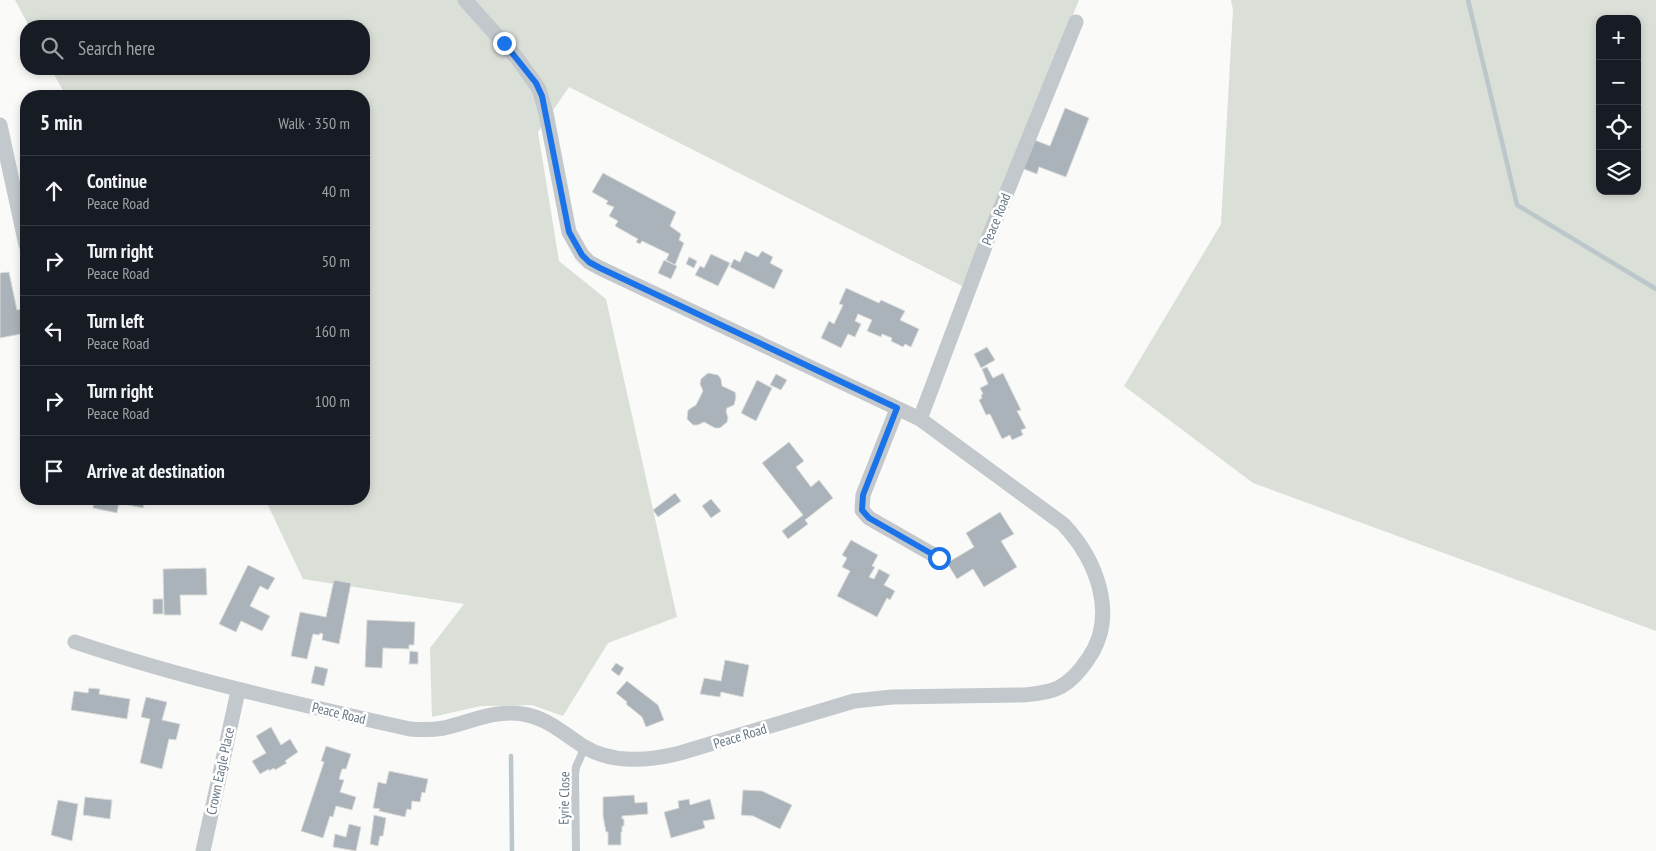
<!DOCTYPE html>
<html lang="en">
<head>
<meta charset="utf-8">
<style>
  :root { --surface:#171b24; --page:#20242c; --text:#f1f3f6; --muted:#9ea1a6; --line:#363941 }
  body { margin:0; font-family:"PT Sans Narrow",sans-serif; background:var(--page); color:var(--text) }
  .controls { position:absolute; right:15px; top:15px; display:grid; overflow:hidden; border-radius:10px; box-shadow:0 2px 8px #0003 }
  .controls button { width:45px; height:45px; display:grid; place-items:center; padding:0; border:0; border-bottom:1px solid var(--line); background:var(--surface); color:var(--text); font:25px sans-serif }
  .stop { position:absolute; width:15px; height:15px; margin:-11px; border:4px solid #1a73e8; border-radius:50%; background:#fff }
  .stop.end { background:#1a73e8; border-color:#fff; box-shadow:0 1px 5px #0008 }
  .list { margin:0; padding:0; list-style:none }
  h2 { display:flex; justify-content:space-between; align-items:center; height:65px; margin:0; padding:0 20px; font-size:21px }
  h2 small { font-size:16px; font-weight:400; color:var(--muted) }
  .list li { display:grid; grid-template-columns:32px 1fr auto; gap:15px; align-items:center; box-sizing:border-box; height:70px; padding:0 20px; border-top:1px solid var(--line) }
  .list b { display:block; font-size:19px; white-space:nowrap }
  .list p { margin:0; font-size:16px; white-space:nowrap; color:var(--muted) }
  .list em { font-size:16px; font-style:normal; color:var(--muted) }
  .icon { flex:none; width:28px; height:28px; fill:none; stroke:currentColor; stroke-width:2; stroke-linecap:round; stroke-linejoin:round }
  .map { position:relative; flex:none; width:1656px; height:851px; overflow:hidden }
  .search { position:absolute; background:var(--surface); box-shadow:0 2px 8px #0003; left:20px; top:20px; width:350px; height:55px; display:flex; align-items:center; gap:12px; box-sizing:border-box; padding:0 18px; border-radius:20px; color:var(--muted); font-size:19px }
  .panel { position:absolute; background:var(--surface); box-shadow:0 2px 8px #0003; left:20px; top:90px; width:350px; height:415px; border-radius:20px }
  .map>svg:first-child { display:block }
  .green { fill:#dadfd7; fill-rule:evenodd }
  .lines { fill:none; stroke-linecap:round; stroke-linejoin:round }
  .stream { stroke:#bbc7cb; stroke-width:4.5 }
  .building { fill:#aab3b9; stroke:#dcdcda }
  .lane { stroke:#c3c8cc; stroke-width:8 }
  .street { stroke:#c3c8cc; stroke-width:15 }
  .route { stroke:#1a73e8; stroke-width:6 }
  .labels { text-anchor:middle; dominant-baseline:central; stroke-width:5; stroke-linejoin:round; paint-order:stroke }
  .street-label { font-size:14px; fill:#657683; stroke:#fff }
</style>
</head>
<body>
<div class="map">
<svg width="1656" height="851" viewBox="0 0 1656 851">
  <rect width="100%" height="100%" fill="#fafaf8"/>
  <path class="green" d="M15,0H1079L962,286L569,87L538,132L559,261L606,299L677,617L608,643L563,716L532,705L481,706L432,717L430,648L464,604L303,579L265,499H364V96H66L51,69H364V26H29Z
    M1231,0H1656V631L1253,483L1124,386L1221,224L1233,10ZM1600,19H1637V191H1600Z"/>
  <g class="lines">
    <path class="stream" d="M1468,0L1517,205L1656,289
      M511,756L512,851"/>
  </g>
  <path class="building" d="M1065,108L1089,118L1066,177L1039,167L1037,174L1021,168L1032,139L1050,146Z
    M603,173L676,212L670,226L681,234L679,240L684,243L675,265L666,260L669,254L642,241L640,244L636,242L638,239L615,226L618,221L609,216L614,207L606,204L608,201L592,192Z
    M745,251L758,257L762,251L773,257L770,263L783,270L774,289L730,267L734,259L740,262Z
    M711,254L730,263L718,286L695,275L700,266L704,268Z
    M689,257L697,261L694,268L686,264Z
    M664,260L677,266L671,279L658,273Z
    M9,272L17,310L23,309L26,333L0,338V273Z
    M846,288L879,303L881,300L905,311L900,320L919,329L911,347L905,344L903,347L891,341L892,338L882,334L881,337L867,331L872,320L858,314L855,321L861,324L855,337L848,334L841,348L821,338L829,321L834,324L843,305L839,304Z
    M987,347L995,360L981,368L974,354Z
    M987,367L993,378L1003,373L1021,410L1017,411L1026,428L1021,430L1023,435L1012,440L1010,435L1002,439L990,414L986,415L979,400L982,398L981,395L983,394L980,388L988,384L982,369Z
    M708,373L718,375L721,379L722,386L735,392L736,397L734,405L727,408L726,411L728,418L727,422L720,428H715L704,422L698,425H693L687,419L688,410L696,405L703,391L700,384L701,379Z
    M776,374L787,380L781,390L770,385Z
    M757,380L772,388L756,421L741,413Z
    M789,442L804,461L796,467L811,487L819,480L833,498L805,520L808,524L788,539L782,531L803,515L762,463Z
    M675,493L681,501L658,517L653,510Z
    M94,499H145L143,508L119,503L117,513L93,508Z
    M711,499L721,511L711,518L702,506Z
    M1000,512L1014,534L1001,541L1017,567L984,587L973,569L957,579L947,563L974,547L966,533Z
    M851,540L878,555L872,566L875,567L869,577L874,579L879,569L890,575L884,585L895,591L890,600L887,598L877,617L837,596L850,571L842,567L847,558L842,555Z
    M248,565L275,578L268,590L260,586L250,606L270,616L262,631L241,621L236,632L219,624Z
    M206,568L207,595H180L181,615H164L163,569Z
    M334,580L351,583L339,644L322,640L323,634L320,633L319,635L313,634L307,659L291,656L300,612L326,617Z
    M153,599H163V614H153Z
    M367,620L415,622L414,645H409V649L383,648L382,668L365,667Z
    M410,651L418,652V664H409Z
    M725,660L749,665L743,697L721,692L720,697L700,694L704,678L721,681Z
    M616,663L624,668L619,676L611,670Z
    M315,666L328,669L324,686L311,683Z
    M627,681L658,705L664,720L646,727L642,717L626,704L627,702L616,693Z
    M89,688L100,689L99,694L130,699L127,719L71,710L74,691L88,693Z
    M146,697L167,702L162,720L180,724L176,740L169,739L162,769L140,763L150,719L141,717Z
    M271,727L281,745L290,739L298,752L285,761L287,763L275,770L274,768L269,771V769L260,774L252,761L266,753L256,736Z
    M326,746L351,754L346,769H342L339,779L344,780L340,792L356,797L352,810L336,806L333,817L330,816L323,838L301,831L324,762L321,761Z
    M389,771L428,779L425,793L422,792L420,802L412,801L411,810L407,809L405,817L379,811L380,809L373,808L378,782L386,784Z
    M743,790L762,791L792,805L780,829L753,816L741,815Z
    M634,795L635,803L647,802L648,814L622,816V819H624V826H622V832H621V845H608V832H606L603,816V797Z
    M85,797L112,800L110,819L83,815Z
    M689,799L690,805L710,799L715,819L703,821L705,828L671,838L664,812L679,808L678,801Z
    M58,800L78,804L72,841L51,835Z
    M374,815L386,818L383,836H380L378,846L370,844Z
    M349,824L361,827L356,851L333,847L335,834L346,837Z"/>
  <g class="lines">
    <path class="lane" d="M576,851L575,775L576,767L585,747"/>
    <path class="street" d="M0,125L26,245
      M897,409L863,495L862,510L869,518L939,558
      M920,419L987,241L1076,22
      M75,642C185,679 297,704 410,729C422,730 433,730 444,728C470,722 497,709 523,714C547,718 563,733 583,746C611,764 650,761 680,753L854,701L892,697L1024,695C1035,694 1048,693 1058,688C1071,682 1080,671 1088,659C1119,615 1096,559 1063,524L920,419L600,268L589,262L582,255L569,232L546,113L539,89L517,58L465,0
      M203,851L238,691"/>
  </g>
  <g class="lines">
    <path class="route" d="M504,43L536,83L542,96L569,232L582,255L589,262L600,268L897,408L863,495L862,510L869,518L939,558"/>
  </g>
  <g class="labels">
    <g class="street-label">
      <text transform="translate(996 219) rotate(-68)">Peace Road</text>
      <text transform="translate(339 713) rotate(13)">Peace Road</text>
      <text transform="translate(740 736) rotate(-17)">Peace Road</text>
      <text transform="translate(220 771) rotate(-78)">Crown Eagle Place</text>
      <text transform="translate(564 798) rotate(-89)">Eyrie Close</text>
    </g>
  </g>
</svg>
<div class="controls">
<button>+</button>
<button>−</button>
<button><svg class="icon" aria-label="locate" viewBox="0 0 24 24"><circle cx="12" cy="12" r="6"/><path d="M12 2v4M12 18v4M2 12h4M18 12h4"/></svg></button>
<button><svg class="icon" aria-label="layers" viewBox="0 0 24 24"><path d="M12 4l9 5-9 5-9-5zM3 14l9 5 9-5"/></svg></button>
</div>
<div class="stop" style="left:939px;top:558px"></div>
<div class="stop end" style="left:504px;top:43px"></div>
<div class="search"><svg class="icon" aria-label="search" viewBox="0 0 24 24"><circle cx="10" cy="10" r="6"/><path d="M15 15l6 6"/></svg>Search here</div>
<section class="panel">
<h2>5 min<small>Walk · 350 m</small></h2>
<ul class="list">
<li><svg class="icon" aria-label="ahead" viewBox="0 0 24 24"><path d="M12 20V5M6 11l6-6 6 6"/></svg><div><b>Continue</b><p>Peace Road</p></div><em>40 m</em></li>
<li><svg class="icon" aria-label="right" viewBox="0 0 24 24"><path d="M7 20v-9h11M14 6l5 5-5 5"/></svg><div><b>Turn right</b><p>Peace Road</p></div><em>50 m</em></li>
<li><svg class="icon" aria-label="left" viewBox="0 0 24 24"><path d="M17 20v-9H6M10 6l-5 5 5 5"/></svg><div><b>Turn left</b><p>Peace Road</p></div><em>160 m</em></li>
<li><svg class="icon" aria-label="right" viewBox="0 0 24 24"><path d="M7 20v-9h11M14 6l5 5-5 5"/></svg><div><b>Turn right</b><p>Peace Road</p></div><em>100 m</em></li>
<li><svg class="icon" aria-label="arrive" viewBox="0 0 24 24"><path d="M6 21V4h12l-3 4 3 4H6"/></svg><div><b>Arrive at destination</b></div></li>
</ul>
</section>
</div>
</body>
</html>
